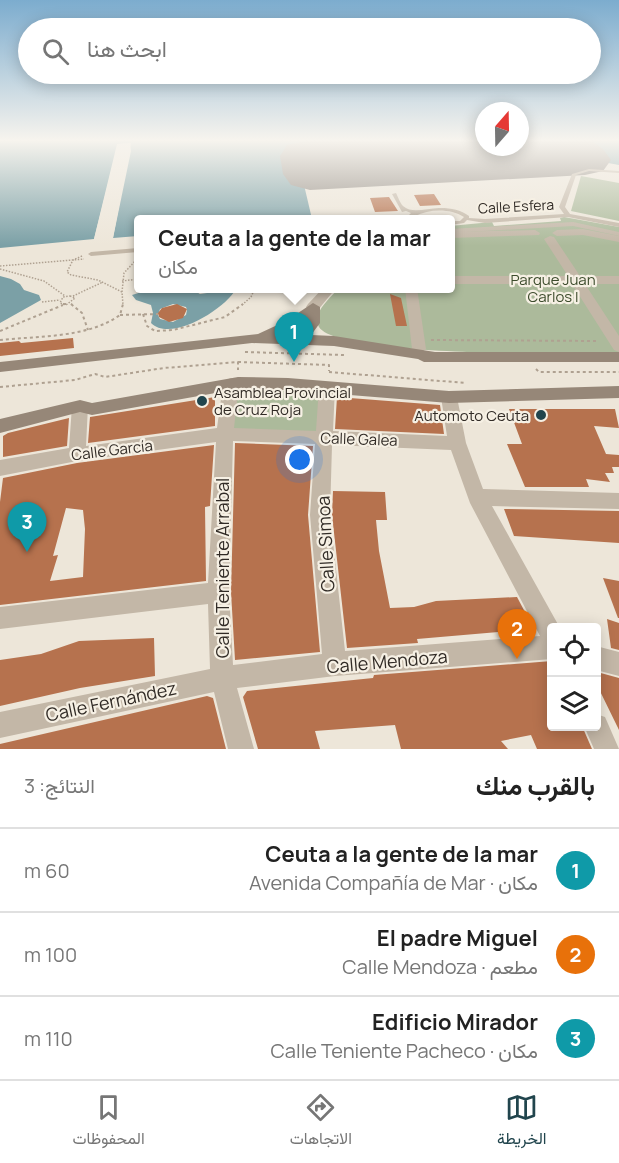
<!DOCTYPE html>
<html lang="ar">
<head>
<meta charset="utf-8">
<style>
  :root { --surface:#fff; --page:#f2f2f2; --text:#222; --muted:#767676; --line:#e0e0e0; --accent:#21454d }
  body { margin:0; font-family:Manrope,Vazirmatn,sans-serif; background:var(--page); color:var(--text); direction:rtl }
  .controls { position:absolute; right:18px; bottom:18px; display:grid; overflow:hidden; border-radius:6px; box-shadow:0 3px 15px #0003 }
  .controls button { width:54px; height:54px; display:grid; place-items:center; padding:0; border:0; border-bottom:2px solid var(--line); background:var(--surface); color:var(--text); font:30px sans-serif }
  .compass { position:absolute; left:475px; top:102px; width:54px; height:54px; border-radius:50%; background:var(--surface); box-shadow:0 3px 15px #0003; rotate:20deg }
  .you { position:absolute; left:300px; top:460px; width:21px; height:21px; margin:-15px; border:4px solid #fff; border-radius:50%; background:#1a73e8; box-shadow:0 0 0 9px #1a73e833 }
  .badge { display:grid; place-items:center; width:39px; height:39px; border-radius:50%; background:var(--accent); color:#fff; font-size:20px; font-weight:700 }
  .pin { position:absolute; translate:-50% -50px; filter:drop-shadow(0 2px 3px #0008) }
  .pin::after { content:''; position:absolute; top:32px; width:21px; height:18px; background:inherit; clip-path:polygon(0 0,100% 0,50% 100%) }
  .popup { position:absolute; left:134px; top:215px; width:321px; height:78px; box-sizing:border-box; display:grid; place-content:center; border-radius:6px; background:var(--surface); filter:drop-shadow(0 2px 4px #0005); font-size:20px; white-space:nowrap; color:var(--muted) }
  .popup b { font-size:22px; color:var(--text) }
  .popup::after { content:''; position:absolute; left:50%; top:100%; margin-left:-12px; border:12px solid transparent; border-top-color:var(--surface) }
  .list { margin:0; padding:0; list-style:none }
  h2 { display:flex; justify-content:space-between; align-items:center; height:78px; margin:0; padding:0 24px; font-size:26px }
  h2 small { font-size:20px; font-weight:400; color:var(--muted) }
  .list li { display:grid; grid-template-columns:39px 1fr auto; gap:18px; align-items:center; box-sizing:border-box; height:84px; padding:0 24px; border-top:2px solid var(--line) }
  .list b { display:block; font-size:22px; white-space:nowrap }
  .list p { margin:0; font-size:20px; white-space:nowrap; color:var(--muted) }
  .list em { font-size:20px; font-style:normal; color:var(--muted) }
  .icon { flex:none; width:33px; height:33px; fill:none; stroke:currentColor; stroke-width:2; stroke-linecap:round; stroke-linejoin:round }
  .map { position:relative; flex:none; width:619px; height:749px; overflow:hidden; direction:ltr }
  .search { position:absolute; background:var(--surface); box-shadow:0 3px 15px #0003; left:18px; right:18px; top:18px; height:66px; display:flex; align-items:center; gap:15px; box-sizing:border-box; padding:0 21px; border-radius:33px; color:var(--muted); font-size:22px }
  .sheet { height:330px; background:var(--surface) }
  nav { display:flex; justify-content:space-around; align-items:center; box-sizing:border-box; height:84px; border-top:2px solid var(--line); background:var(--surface); font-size:16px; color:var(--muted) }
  nav a { display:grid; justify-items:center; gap:3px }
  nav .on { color:var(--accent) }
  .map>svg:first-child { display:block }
  .green { fill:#acba9b }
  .water { fill:#7ba0a6; fill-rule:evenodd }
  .pier { fill:#ede6d9 }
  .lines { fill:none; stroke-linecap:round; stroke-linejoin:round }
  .runway { fill:#8f8880; fill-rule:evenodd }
  .building { fill:#b6724e; fill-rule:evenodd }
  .path-far1 { stroke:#afa191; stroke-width:1.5; stroke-dasharray:1.5 1.5; stroke-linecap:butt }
  .path { stroke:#afa191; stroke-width:2; stroke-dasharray:3 3; stroke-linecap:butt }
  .lane { fill:#c3b7a7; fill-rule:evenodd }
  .street { fill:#c3b7a7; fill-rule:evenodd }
  .secondary { fill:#968778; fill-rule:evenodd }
  .poi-dot { fill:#21454d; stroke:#f6f0e4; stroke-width:2 }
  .labels { text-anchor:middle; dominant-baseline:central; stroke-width:4.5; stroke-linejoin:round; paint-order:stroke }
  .far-street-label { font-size:14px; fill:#312b26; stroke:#f6f0e4 }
  .park-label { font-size:15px; fill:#3d4c2d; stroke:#f6f0e4 }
  .poi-label { font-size:15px; fill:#312b26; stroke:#f6f0e4; text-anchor:start }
  .street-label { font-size:15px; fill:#312b26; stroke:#f6f0e4 }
  .near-street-label { font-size:18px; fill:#312b26; stroke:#f6f0e4 }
</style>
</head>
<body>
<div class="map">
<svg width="619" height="749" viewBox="0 0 619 749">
  <rect width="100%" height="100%" fill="#ede6d9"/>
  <path class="green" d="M581,176L619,183V221L571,211Z
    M564,217L619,227V354C577,354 337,357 319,327C311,314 330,298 338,289L450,288V226L492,222L494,226L561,221L560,218Z
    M233,389L321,392L319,433L228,430Z"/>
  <path class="water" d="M0,141H325L331,153L297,155L312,219L138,220V236L113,238L131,151L130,143L118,144L94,239L0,248Z
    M339,141H484V145L346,152Z
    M520,141H619V165L592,160L567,142L520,144Z
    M0,276L11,279L20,284L24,290L39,295L41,300L0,323Z
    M151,289H191L200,294L207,293L213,289H236C225,309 171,343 151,323L153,313L151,305L136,300L132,295ZM173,304L186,307L187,310L186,315L173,322L160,319L158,315L160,309Z"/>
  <path class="pier" d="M131,143L113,238H110L127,146L120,147L97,239H94L117,144Z"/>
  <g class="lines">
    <path class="runway" d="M305,141H484V147H520V141H592L603,149L611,160L603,171L585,175L310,190L291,185L283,174L280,156L287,145Z"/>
  </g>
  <path class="building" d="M434,194L441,205L420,206L414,195Z
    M389,197L398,211L375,212L370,198Z
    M390,294L401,298L407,326H396Z
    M177,304L187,309L183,318L169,322L159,317L158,313L162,308Z
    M73,338L74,348L0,356V343L19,341L21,343Z
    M215,397V426L88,443L90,417Z
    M337,397L440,405L444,434L335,429Z
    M509,409H615L619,428L594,426L606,454L619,455V467H612L614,473H605L610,482L586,479L589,487H525L507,444H522Z
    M69,418L67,446L3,457V436L8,433Z
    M235,443L313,446L308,515L320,652L235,660L231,592Z
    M214,445L210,506L205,507L206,581L0,605V502L3,478L77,463ZM66,508L83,510L85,529L83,577L50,581L58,555L53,556Z
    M333,491L385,492L387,520H376L379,551L390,608L414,607L436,601L517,597L534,629L417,639L418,643L347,648L332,515Z
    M504,509L619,511V543L514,536Z
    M603,578L619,581V618H618Z
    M607,619L619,623V650L611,648Z
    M154,638L155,676L80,688L0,706V660L41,654L79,641Z
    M552,661V726H582L592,749H537L531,735L501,741L508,749H401L395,725L315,731L320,749H258L243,697L247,691L373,678L374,675Z
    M597,672L619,678V730L597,685Z
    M207,696L213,698L226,749H0V744Z"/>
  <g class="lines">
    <path class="path-far1" d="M82,256L73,260L67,272L71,275L98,280L122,292L123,305
      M0,266L84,259
      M0,269L44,281L65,296
      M122,281L138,279
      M122,292L124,273L137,259
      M70,296L75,298L66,305L60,303L63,297Z
      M73,296L103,282
      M42,302L60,300
      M71,304L73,305
      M242,305L251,297L255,288"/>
    <path class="path" d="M63,304H68
      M71,304L82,313L88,330
      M143,314L147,326L155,331L173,330L225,317L243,304
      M120,315L158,314
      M0,331L63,305
      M0,340C38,336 88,338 120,315L123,304
      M431,340L599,341
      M245,352L344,355
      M238,362L329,365V371
      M536,369L539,372H619
      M329,372L466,383
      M0,387L75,380L95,374L105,377L164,368L238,362V370"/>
    <path class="lane" d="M589,169L619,171V173L589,171L576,175L565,207L570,214L619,223V227L568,217L485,223L467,220L464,223L450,225V221H460L464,217C450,208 429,209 415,216L416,220H411L409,215L411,213L406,211L402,212L392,194L396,193C398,197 400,203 403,206C413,215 429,207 441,208C451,208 461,210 469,216V218L485,219L564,214L559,207L572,174Z
      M573,222L619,232V236L573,226L450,233V229Z
      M138,248V252L91,256L88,254L91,252Z"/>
    <path class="street" d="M583,229L619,236V242L583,235L557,236L552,233L557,230Z
      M535,230L540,233L539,235L450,238V232Z
      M550,236L554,237L580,276H619V284H585L619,336V352L614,350L572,284H450V276H568L544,239Z
      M323,288H336L318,310H308L306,307L308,304Z
      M405,288H417L426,349L419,354L412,349Z
      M231,378L236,380L239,384L234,428L316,431L319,387L322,383H332L335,387L333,431L447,436L441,397L443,393H455L457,397L466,443L483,489L619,493V509L492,506L560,628H552V659L335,676L237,688L254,749H228L214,692L0,738V712L210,669L208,604L0,629V607L208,583L216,442L77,461L0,476V460L69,448L72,406L74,402H86L88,406L86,446L217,428L223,384L226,380ZM233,441L315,444L310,515L322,654L233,665L229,592ZM332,445L451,450L470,503L540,636L345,651L330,515Z
      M596,646L619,652V676L596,670Z
      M596,714L605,717L619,749H594L584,726H596Z"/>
    <path class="secondary" d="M313,303L320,307V323L311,335L334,336L435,352H619V362H424L418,359L334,346L252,343L0,372V362L258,334L286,321ZM306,319V323L297,335L278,334L296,327Z
      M238,377L288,378L449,391L619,386V398L449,403L288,390L238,389L92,415L80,412L0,433V419L80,400L92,403Z"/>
  </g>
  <linearGradient id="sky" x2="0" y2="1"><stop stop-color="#7cacce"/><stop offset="0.57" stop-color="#f7f4ee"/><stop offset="1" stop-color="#f7f4ee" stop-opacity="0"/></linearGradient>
  <rect width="619" height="246" fill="url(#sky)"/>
  <g class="poi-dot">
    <circle cx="202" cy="401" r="6"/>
    <circle cx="541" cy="415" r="6"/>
  </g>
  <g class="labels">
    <g class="far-street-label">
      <text transform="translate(516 206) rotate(-3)">Calle Esfera</text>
    </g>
    <g class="park-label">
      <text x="553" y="279">Parque Juan<tspan x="553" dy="17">Carlos I</tspan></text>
    </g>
    <g class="poi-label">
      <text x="214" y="392">Asamblea Provincial<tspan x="214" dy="17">de Cruz Roja</tspan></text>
      <text x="529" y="415" text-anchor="end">Automoto Ceuta</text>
    </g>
    <g class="street-label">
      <text transform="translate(359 439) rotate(2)">Calle Galea</text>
      <text transform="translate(112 450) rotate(-7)">Calle García</text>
    </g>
    <g class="near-street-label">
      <text transform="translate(325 544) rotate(-93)">Calle Simoa</text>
      <text transform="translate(222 568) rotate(-90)">Calle Teniente Arrabal</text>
      <text transform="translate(387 661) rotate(-5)">Calle Mendoza</text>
      <text transform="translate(111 701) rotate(-12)">Calle Fernández</text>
    </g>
  </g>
</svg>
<div class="controls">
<button><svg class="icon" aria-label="locate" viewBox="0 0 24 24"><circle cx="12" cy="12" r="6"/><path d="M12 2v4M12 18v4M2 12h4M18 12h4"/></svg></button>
<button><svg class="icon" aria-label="layers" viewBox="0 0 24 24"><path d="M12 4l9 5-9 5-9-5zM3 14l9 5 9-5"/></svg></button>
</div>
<svg class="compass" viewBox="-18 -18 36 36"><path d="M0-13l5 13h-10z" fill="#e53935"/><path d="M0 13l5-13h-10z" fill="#767676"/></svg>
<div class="you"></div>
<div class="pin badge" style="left:294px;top:362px;background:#0f9aa8">1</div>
<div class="popup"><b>Ceuta a la gente de la mar</b>مكان</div>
<div class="pin badge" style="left:517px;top:659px;background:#e8710a">2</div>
<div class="pin badge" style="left:27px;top:552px;background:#0f9aa8">3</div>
<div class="search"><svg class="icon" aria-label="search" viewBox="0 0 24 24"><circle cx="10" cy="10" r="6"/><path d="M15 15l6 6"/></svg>ابحث هنا</div>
</div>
<section class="sheet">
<h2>بالقرب منك<small>النتائج: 3</small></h2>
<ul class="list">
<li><span class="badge" style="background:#0f9aa8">1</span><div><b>Ceuta a la gente de la mar</b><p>مكان · Avenida Compañía de Mar</p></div><em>60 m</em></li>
<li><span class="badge" style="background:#e8710a">2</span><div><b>El padre Miguel</b><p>مطعم · Calle Mendoza</p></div><em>100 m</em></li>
<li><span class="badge" style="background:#0f9aa8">3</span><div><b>Edificio Mirador</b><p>مكان · Calle Teniente Pacheco</p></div><em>110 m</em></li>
</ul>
</section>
<nav>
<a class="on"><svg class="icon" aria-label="map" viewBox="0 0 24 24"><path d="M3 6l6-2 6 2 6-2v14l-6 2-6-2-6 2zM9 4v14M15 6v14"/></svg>الخريطة</a>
<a><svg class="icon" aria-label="directions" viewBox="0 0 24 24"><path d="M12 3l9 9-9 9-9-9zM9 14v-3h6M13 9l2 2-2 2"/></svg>الاتجاهات</a>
<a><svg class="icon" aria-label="saved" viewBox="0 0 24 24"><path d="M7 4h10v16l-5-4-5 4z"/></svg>المحفوظات</a>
</nav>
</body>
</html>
